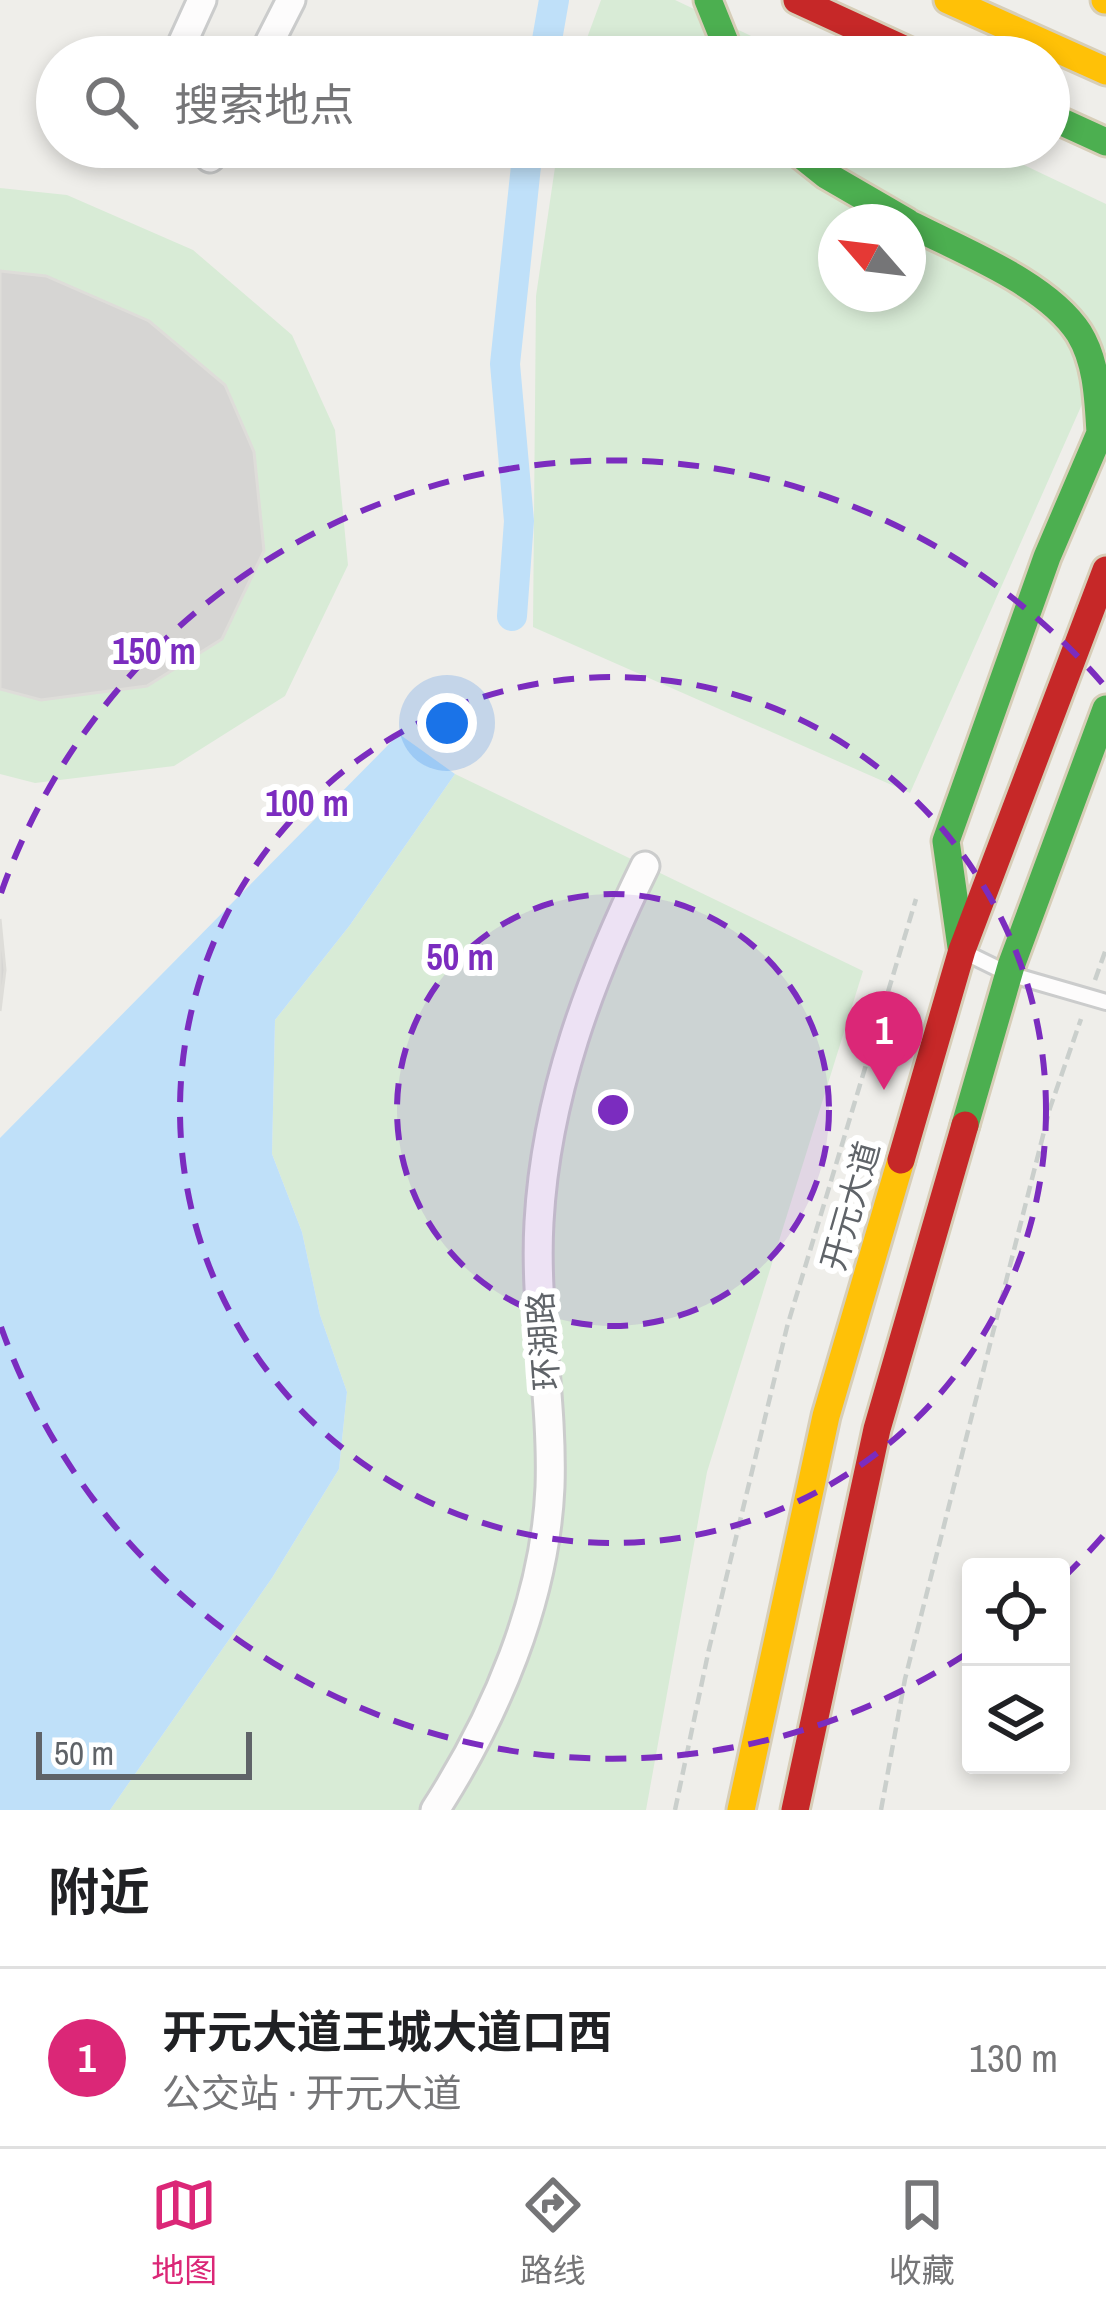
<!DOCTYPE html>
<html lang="zh">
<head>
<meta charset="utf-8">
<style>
  :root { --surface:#fff; --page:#f6f6f6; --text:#202124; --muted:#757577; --line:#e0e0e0; --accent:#db2777 }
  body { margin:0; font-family:"Archivo Narrow","Noto Sans SC",sans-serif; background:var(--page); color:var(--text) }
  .controls { position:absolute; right:36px; bottom:36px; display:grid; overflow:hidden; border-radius:12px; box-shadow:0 6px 18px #0003 }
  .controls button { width:108px; height:108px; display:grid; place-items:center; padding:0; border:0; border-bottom:3px solid var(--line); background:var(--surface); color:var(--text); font:60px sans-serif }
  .compass { position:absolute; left:818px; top:204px; width:108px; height:108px; border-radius:50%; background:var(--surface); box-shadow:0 6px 18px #0003; rotate:298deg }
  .scale { position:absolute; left:36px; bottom:30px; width:216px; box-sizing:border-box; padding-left:12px; border:6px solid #5f6368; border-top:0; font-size:33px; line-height:42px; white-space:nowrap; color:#5f6368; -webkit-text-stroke:9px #fff; paint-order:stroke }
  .you { position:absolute; left:447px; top:723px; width:42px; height:42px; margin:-30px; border:9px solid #fff; border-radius:50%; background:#1a73e8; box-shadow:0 0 0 18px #1a73e833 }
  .badge { display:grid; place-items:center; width:78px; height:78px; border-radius:50%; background:var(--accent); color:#fff; font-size:39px; font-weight:700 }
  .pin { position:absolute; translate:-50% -99px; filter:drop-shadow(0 3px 6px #0008) }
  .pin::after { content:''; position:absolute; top:63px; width:42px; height:36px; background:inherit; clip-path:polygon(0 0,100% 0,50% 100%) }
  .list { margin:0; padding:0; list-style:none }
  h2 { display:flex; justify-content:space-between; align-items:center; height:156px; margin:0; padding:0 48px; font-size:51px }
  h2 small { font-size:39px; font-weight:400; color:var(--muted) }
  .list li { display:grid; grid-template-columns:78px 1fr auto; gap:36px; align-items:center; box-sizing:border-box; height:180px; padding:0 48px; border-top:3px solid var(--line) }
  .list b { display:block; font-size:45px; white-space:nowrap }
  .list p { margin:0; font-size:39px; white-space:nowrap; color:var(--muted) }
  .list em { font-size:39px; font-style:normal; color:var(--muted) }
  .icon { flex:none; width:66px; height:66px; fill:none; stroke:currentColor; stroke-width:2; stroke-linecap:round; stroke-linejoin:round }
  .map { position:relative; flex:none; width:1106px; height:1810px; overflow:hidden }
  .search { position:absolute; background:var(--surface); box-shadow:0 6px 18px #0003; left:36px; right:36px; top:36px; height:132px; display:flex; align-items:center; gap:30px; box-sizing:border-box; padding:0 42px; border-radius:66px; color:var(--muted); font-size:45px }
  .sheet { height:336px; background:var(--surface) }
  nav { display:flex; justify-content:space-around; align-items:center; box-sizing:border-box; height:168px; border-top:3px solid var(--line); background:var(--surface); font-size:33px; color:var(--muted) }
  nav a { display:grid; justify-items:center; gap:6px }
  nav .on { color:var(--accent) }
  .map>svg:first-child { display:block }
  .green { fill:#d8ebd6; fill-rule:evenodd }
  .water { fill:#bfe0f9 }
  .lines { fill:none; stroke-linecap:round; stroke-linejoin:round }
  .canal { stroke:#bfe0f9; stroke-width:30 }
  .building { fill:#d6d5d3; stroke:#deddd9; stroke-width:3 }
  .lane-casing { stroke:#cbcccc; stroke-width:20 }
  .street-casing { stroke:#cbcccc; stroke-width:33 }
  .fast-casing { stroke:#d7ceb8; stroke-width:33 }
  .slow-casing { stroke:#d7ceb8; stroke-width:33 }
  .jam-casing { stroke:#d7ceb8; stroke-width:33 }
  .path { stroke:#cacfcc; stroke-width:4.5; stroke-dasharray:12 6; stroke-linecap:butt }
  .lane { stroke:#fdfcfc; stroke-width:14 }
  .street { stroke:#fdfcfc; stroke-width:27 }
  .fast { stroke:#4caf50; stroke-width:27 }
  .slow { stroke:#ffc107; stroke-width:27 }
  .jam { stroke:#c62828; stroke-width:27 }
  .ring { fill:none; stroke:#7b2cbf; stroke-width:6; stroke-dasharray:21 15 }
  .labels { text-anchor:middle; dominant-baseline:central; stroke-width:12; stroke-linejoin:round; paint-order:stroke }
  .street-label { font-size:33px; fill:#5f6368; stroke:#fff }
  .centre { fill:#7b2cbf; stroke:#fff; stroke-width:6 }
  .ring-label { font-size:36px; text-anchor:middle; font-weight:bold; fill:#7b2cbf; stroke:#fff; stroke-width:12; stroke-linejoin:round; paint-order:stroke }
</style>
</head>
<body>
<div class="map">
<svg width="1106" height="1810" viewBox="0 0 1106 1810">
  <rect width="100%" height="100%" fill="#efeeea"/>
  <path class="green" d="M601,0H675L796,57H580Z
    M558,147H986L1106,204V350L910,793L533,627L536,296ZM836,222H908V294H836Z
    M0,188L67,195L193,250L292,335L335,430L348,565L285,696L174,766L35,783L0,774V689L41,700L147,686L222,639L264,551L254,452L225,385L149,321L46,276L0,271Z
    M455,774L863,971L707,1472L646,1810H110L272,1578L339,1469L347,1392L320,1315L302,1232L272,1154L275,1020L350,925Z"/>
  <path class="water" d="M399,734L455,774L350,925L275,1020L272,1154L302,1232L320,1315L347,1392L339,1469L272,1578L110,1810H0V1138Z"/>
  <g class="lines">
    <path class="canal" d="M544,57L554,0
      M512,616L519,521L505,364L528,147"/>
  </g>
  <path class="building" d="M0,271L46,276L149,321L225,385L254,452L264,551L222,639L147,686L41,700L0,689Z
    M0,919L5,970L0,1011Z"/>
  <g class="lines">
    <g class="lane-casing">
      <path id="lane" d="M966,953L1009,974L1106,1002"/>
    </g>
    <g class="street-casing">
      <path id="street" d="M176,57L202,0
        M262,57L291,0
        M210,158L216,147
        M435,1810C496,1715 545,1601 550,1487C553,1398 534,1310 539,1222C546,1096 590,978 645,866"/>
    </g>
    <g class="fast-casing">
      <path id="fast" d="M708,0L731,57
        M1049,116L1106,142
        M791,147L826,175L907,222
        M908,223C960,250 1047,283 1079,333C1097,362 1098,400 1100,433L1047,557L946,841L961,947
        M965,1125L1011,966L1106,709"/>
    </g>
    <g class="slow-casing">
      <path id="slow" d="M948,0L1106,71
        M1105,0H1106
        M741,1810L826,1416L901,1160"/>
    </g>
    <g class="jam-casing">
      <path id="jam" d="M797,0L921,57
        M901,1160L962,950L1106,570
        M795,1810L877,1429L965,1125"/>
    </g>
    <path class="path" d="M1095,980L1106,949
      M675,1810L709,1649L787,1327L916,899
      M881,1810L905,1679L1050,1108L1081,1019"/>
    <use href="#lane" class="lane"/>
    <use href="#street" class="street"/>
    <use href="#fast" class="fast"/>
    <use href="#slow" class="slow"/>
    <use href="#jam" class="jam"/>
  </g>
  <circle cx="613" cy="1110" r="216" fill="#7b2cbf" fill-opacity=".12"/>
  <g class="ring">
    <circle cx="613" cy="1110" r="216"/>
    <circle cx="613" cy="1110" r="433"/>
    <path d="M1103 1536A649 649 0 0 1 1064 1577M966 1654A649 649 0 0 1 1 1327M1 893A649 649 0 0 1 1103 684"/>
  </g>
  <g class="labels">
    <g class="street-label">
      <text transform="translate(850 1206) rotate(-74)">开元大道</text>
      <text transform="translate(543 1341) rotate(-94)">环湖路</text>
    </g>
  </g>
  <circle cx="613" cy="1110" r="18" class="centre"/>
  <g class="ring-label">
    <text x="154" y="664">150 m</text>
    <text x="307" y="816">100 m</text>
    <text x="460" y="970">50 m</text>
  </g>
</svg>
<div class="controls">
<button><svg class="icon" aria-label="locate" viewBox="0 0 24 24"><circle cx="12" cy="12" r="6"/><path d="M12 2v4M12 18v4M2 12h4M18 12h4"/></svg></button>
<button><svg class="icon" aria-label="layers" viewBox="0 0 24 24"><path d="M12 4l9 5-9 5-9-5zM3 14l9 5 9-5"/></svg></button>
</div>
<svg class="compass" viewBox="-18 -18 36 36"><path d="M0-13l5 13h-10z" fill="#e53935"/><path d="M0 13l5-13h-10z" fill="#757577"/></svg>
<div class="scale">50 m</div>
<div class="you"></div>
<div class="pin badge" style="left:884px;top:1090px">1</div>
<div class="search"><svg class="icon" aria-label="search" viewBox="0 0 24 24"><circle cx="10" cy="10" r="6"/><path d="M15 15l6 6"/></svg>搜索地点</div>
</div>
<section class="sheet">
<h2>附近<small></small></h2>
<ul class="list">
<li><span class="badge">1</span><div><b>开元大道王城大道口西</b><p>公交站 · 开元大道</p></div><em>130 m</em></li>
</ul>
</section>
<nav>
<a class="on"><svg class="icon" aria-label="map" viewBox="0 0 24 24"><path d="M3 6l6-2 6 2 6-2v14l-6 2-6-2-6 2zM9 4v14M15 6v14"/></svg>地图</a>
<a><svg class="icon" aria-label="directions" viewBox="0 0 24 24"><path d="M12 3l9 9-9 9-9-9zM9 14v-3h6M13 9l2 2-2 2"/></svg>路线</a>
<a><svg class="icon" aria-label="saved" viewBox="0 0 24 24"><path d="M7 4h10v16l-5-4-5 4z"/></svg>收藏</a>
</nav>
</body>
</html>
